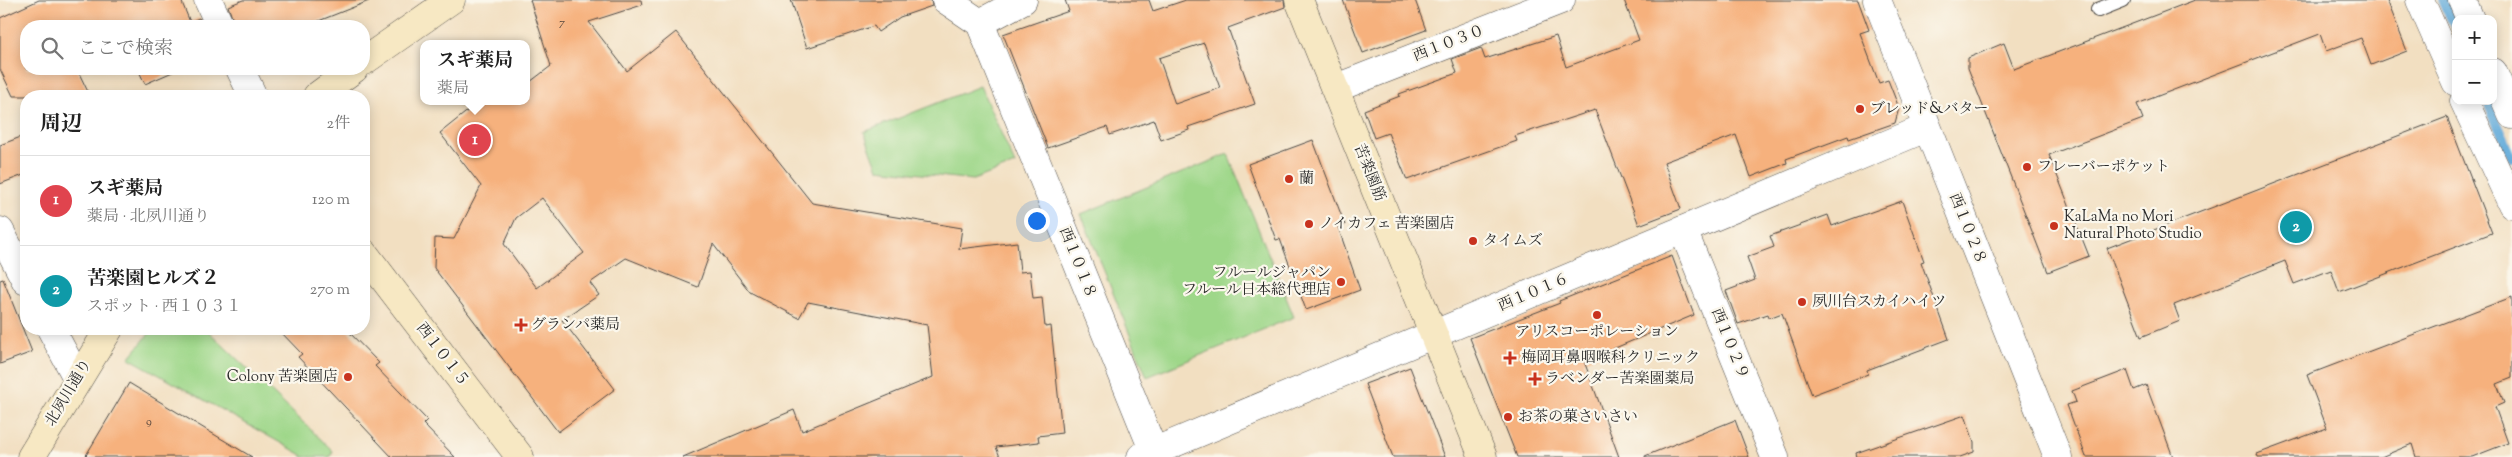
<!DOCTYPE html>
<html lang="ja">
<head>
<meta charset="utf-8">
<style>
  :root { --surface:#fff; --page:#f2f2f2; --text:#222; --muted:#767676; --line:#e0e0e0; --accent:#c8321e }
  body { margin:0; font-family:"Sorts Mill Goudy","Noto Serif JP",serif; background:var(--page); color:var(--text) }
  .controls { position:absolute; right:15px; top:15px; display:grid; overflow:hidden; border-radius:10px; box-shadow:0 2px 12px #0003 }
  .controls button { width:45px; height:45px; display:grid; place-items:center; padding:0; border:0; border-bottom:1px solid var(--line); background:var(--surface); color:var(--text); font:25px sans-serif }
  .you { position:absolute; left:1036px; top:220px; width:18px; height:18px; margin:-12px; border:4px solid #fff; border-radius:50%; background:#1a73e8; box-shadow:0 0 0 8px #1a73e833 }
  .badge { display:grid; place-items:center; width:32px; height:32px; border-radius:50%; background:var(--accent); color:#fff; font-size:16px; font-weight:700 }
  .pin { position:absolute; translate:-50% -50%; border:2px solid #fff; box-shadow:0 1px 5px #0006 }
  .popup { position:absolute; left:420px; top:40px; width:110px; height:65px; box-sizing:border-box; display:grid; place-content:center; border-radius:10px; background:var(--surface); filter:drop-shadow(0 1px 4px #0005); font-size:16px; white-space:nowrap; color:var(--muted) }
  .popup b { font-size:19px; color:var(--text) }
  .popup::after { content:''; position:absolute; left:50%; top:100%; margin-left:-10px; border:10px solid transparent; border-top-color:var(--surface) }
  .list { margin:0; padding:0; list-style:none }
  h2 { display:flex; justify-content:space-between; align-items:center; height:65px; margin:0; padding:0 20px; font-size:21px }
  h2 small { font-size:16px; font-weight:400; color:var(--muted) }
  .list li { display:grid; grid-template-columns:32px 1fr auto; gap:15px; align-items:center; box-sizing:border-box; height:90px; padding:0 20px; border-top:1px solid var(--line) }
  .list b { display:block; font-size:19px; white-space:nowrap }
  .list p { margin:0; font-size:16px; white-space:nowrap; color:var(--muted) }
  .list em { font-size:16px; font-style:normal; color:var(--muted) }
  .icon { flex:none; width:28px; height:28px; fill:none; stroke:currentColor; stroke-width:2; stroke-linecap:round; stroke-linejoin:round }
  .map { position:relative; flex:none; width:2512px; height:457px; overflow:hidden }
  .search { position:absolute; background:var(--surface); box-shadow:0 2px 12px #0003; left:20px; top:20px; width:350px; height:55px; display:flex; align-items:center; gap:12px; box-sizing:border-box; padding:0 18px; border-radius:20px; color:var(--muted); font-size:19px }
  .panel { position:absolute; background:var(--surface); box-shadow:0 2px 12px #0003; left:20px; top:90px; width:350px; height:245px; border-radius:20px }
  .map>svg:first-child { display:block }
  .green { fill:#9ed789; stroke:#64815a }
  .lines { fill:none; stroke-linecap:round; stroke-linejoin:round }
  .stream { stroke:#63abda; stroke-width:10 }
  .building { fill:#f6b17d; fill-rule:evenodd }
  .lane-casing { stroke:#494642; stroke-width:16 }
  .street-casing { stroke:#494642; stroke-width:29 }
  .secondary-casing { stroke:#494642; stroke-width:29 }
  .lane { stroke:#fff; stroke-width:14 }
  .street { stroke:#fff; stroke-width:28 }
  .secondary { stroke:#f7e8c3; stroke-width:28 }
  .poi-dot { fill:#c8321e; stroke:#fbf7ec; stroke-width:2 }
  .labels { text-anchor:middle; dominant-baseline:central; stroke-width:4.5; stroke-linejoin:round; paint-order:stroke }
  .number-label { font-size:12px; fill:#5e4c40 }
  .street-label { font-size:15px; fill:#2b2b2b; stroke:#fbf7ec }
  .poi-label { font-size:15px; fill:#2b2b2b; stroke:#fbf7ec; text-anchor:start }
</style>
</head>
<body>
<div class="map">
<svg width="2512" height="457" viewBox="0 0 2512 457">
  <rect width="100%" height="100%" fill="#fbf7ec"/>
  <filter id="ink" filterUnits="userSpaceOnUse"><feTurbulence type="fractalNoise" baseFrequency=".02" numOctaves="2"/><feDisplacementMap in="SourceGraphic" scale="10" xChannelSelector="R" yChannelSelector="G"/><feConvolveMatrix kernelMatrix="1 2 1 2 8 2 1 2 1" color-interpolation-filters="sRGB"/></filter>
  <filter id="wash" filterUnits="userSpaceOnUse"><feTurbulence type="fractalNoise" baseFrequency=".0096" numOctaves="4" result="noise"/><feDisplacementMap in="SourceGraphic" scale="20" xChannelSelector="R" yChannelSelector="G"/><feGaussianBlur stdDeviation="1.12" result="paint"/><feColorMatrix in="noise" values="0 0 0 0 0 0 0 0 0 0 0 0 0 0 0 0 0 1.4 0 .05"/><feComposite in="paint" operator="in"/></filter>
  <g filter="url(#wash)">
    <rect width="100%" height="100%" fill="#f2dfc1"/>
    <path class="green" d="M980,86L1015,164L973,180L878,169L864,132Z
      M1228,154L1294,317L1147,377L1081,214Z
      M153,329H206L333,451L330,457H302V455L129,358Z"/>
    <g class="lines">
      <path class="stream" d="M2443,0L2456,29
        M2487,101L2512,157"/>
    </g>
    <g id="blocks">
      <path class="building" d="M39,0H181L190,22L199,18L203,26H26V69H77L90,96H13L0,69V18Z
        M243,0H368L369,1L306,26H235L228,6Z
        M530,0H641L642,5L589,22L627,71L676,32L812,203L962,228L959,249L1017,242L1020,272L1030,271L1033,298L1042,297L1045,327L1051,326L1062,433L1038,436L1039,442L996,447L1000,457H683L794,410L802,431L933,377L927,325L808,302L799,318L750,292L713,244L698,287L626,258L590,283L599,295L562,320L615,389L558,432L434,268L435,238L454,239L481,186L440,133L480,101H526V85L551,66ZM542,198L584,253L537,288L504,244L516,218Z
        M791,0H931L932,6L900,17L878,32L874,26L807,48Z
        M1065,0H1149L1153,11L1186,0H1284L1285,7L1228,28L1255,104L1188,127L1189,130L1161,140L1154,120L1110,135L1107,127L1048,148L1003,34L1069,11ZM1204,43L1220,88L1175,104L1159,58Z
        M1343,0H1415L1426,30L1363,53Z
        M1624,0H1858L1869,30L1860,33L1879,83L1888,80L1899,108L1895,123L1849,139L1848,136L1786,159L1787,163L1751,177L1736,135L1664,162L1681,209L1639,225L1595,110L1515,136L1517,141L1407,180L1388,133L1374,138L1364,110L1400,96L1399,94L1457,73L1452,59L1481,48L1485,59L1556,36L1566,67L1639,40Z
        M2195,0H2387L2407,51L2371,65L2361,38L2326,51L2320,34L2137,104L2143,119L2049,155L2089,256L2048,272L1968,68V58L2004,43L2014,69Z
        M138,69H177V70L145,84Z
        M2447,117L2492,233L2339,292L2331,270L2294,284L2285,261L2174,305L2180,321L2141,337L2107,248Z
        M26,135V174L0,184V145Z
        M1313,140L1345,225L1338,227L1360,290L1306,310L1280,239L1276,240L1248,164Z
        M1902,201L1924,261L1921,262L1949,339L1867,370L1868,374L1812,395L1782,313L1769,318L1768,314L1738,324L1726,291L1755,280L1747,257L1774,247L1770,236L1828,215L1832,226Z
        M1672,256L1694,315L1584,361L1619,457H1517L1470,338L1560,303L1559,301Z
        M3,279L32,352L0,364V280Z
        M2512,297V378L2497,384L2504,403L2495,407L2508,443L2472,457H2416L2412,444L2381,457H2258L2257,454L2327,428L2307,375Z
        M278,329H346L379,363L375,366L427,420L423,424L455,457H392L298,357L302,354Z
        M1410,367L1445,457H1393L1365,384Z
        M2127,370L2134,390L2146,385L2173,457H2086L2067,405L2076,402L2072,391Z
        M129,383L205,429L252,457H85Z
        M1965,415L1974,442V452L1960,457H1857L1856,453Z
        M1735,420L1749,457H1645V456Z"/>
    </g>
  </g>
  <g filter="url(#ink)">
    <use href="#blocks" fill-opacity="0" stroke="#494642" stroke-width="1"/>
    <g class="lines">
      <g class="lane-casing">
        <path id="lane" d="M2098,10L2123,0"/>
      </g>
      <g class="street-casing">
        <path id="street" d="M208,0L220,26
          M946,0L980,23L1156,457
          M1877,0L2058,457
          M2420,0L2456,82
          M2462,0L2470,19
          M980,23L1023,0
          M240,69L253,96
          M2493,72L2512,115
          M1336,88L1561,0
          M2464,101L2512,204
          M1683,230L1775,457
          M0,231L26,281
          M51,329L77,378
          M1141,457L1926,128"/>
      </g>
      <g class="secondary-casing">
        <path id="secondary" d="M1299,0L1483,457
          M364,61L451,0
          M317,96L354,69
          M364,253L520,457
          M31,457L109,329"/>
      </g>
      <use href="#lane" class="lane"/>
      <use href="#street" class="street"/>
      <use href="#secondary" class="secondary"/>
    </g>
  </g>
  <g class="poi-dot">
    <circle cx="1860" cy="109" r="5"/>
    <circle cx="2027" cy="167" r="5"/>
    <circle cx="1289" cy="179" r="5"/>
    <circle cx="1309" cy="224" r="5"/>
    <circle cx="2054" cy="226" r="5"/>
    <circle cx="1473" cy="241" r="5"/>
    <circle cx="1341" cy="282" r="5"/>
    <circle cx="1802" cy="302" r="5"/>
    <circle cx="1597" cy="315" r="5"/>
    <path d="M518.5 317.5h5v5h5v5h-5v5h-5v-5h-5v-5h5z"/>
    <path d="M1507.5 350.5h5v5h5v5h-5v5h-5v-5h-5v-5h5z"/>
    <circle cx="348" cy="377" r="5"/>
    <path d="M1532.5 371.5h5v5h5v5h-5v5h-5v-5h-5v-5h5z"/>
    <circle cx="1508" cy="417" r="5"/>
  </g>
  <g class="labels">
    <g class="number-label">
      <text x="562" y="23">7</text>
      <text x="149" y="422">9</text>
    </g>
    <g class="street-label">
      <text transform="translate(1449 44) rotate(-21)">西１０３０</text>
      <text transform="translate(1369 173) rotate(68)">苦楽園筋</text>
      <text transform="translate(1967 229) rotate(68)">西１０２８</text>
      <text transform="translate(1077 263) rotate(68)">西１０１８</text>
      <text transform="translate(1534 293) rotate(-23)">西１０１６</text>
      <text transform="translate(1729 344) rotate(68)">西１０２９</text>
      <text transform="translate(442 355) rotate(52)">西１０１５</text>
      <text transform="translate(69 393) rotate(-59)">北夙川通り</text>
    </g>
    <g class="poi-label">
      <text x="1870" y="109">ブレッド&amp;バター</text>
      <text x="2037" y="167">フレーバーポケット</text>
      <text x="1299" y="179">蘭</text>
      <text x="2064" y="217">KaLaMa no Mori<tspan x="2064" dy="17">Natural Photo Studio</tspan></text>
      <text x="1319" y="224">ノイカフェ 苦楽園店</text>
      <text x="1483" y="241">タイムズ</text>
      <text x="1331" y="273" text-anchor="end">フルールジャパン<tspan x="1331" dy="17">フルール日本総代理店</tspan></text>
      <text x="1812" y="302">夙川台スカイハイツ</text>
      <text x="531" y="325">グランパ薬局</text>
      <text x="1597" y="332" text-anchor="middle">アリスコーポレーション</text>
      <text x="1521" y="358">梅岡耳鼻咽喉科クリニック</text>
      <text x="338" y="377" text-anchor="end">Colony 苦楽園店</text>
      <text x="1545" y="379">ラベンダー苦楽園薬局</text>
      <text x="1518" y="417">お茶の菓さいさい</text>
    </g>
  </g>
</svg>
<div class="controls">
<button>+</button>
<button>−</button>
</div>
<div class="you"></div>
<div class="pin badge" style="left:475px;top:140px;background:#e0444e">1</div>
<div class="popup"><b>スギ薬局</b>薬局</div>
<div class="pin badge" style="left:2296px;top:227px;background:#0f9aa8">2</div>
<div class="search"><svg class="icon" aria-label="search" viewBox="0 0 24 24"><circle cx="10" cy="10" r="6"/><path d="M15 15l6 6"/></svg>ここで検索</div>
<section class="panel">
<h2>周辺<small>2件</small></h2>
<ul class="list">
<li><span class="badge" style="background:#e0444e">1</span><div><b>スギ薬局</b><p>薬局 · 北夙川通り</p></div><em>120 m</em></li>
<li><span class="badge" style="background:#0f9aa8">2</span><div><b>苦楽園ヒルズ２</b><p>スポット · 西１０３１</p></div><em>270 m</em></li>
</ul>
</section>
</div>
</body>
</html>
